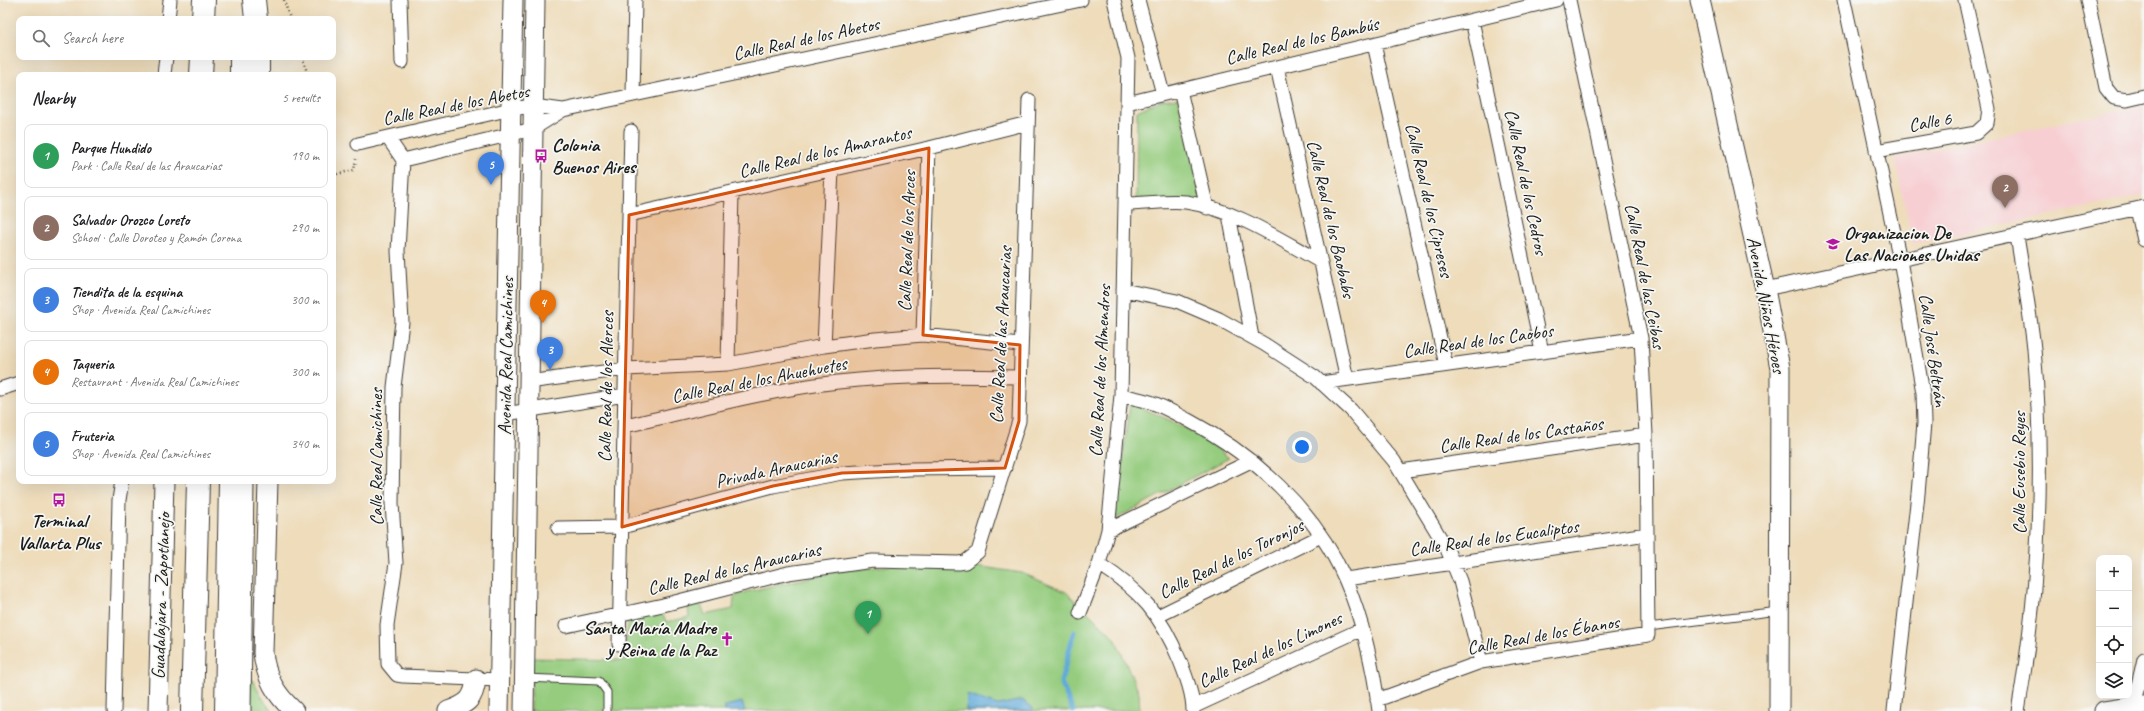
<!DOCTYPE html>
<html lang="en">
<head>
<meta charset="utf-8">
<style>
  :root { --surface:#fff; --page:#f6f6f6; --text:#202124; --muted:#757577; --line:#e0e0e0; --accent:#d93025 }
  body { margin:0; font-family:Caveat,sans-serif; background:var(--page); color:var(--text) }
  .controls { position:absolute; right:12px; bottom:12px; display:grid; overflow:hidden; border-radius:8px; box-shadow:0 4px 16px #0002 }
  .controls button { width:36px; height:36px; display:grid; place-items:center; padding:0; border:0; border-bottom:1px solid var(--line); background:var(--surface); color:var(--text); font:20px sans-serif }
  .you { position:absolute; left:1302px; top:447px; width:14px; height:14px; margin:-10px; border:3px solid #fff; border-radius:50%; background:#1a73e8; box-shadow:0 0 0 6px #1a73e833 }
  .badge { display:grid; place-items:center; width:26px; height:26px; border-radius:50%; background:var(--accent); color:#fff; font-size:13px; font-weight:700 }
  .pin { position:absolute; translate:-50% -33px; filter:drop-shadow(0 1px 2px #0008) }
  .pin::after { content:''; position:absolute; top:21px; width:14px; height:12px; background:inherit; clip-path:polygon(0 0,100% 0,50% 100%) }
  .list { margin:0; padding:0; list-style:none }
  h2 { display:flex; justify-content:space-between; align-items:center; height:52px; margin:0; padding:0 16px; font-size:17px }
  h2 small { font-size:13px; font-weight:400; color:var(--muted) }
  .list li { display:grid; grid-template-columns:26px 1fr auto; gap:12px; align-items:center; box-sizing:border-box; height:64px; margin:0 8px 8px; padding:0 8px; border:1px solid var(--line); border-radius:8px }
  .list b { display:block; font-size:15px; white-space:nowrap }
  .list p { margin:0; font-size:13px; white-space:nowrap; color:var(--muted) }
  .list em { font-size:13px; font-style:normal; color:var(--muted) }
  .icon { flex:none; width:22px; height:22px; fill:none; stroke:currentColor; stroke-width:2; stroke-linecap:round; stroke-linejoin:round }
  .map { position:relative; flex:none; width:2144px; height:711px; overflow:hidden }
  .search { position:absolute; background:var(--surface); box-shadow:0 4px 16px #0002; left:16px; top:16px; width:320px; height:44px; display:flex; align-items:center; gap:10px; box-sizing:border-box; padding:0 14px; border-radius:8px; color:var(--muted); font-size:15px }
  .panel { position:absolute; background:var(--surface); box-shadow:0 4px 16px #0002; left:16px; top:72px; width:320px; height:412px; border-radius:8px }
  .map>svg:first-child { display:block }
  .built { fill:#f7cfd3 }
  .green { fill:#95cc7e; stroke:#58744d }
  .water { fill:#62aad9; stroke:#3f637a }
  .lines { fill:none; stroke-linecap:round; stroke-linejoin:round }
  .stream { stroke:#62aad9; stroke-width:5 }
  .lane-casing { stroke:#3c3934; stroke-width:9 }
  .street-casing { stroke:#3c3934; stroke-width:15 }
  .secondary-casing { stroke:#3c3934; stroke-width:21 }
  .highway-casing { stroke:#3c3934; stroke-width:24 }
  .path { stroke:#3c3934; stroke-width:2.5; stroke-dasharray:1 3; stroke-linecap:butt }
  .lane { stroke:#fff; stroke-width:7 }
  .street { stroke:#fff; stroke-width:13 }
  .secondary { stroke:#fff; stroke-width:19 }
  .highway { stroke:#fff; stroke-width:22 }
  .marked { fill:#d4530e; fill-opacity:0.2; stroke:#d4530e; stroke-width:3; stroke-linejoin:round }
  .labels { text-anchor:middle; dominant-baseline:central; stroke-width:3.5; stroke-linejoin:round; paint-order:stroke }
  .street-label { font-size:19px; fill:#1c1c1c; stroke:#f6f6f2 }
  .poi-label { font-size:19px; font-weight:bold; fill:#1c1c1c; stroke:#f6f6f2; text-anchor:start }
</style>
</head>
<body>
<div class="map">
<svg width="2144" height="711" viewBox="0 0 2144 711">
  <rect width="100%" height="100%" fill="#f6f6f2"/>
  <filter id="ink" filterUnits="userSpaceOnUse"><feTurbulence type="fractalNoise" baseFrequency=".025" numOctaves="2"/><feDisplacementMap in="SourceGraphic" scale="8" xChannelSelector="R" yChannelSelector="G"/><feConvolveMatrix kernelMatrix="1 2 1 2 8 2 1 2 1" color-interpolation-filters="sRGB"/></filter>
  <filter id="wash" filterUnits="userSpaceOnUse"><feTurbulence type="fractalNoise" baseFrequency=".012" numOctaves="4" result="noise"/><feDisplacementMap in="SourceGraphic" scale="16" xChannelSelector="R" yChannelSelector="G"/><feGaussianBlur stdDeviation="0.9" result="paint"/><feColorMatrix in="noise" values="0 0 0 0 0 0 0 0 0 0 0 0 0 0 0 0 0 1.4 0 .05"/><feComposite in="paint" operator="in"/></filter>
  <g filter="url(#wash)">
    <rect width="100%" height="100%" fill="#eedcba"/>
    <path class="built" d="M2144,105V195L1913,244L1895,158Z"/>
    <path class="green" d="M1178,98L1202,202L1136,200L1137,111L1161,100Z
      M1130,404C1165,416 1201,434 1229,458L1115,519Z
      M896,565H969L1022,573L1066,592L1115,638L1139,693L1140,711H531L532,658L624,660L628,621C639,612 648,610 662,614L667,622L689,617L688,607L701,604L705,615L733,609L734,597L745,592L839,571Z
      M250,676L266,704L273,711H249Z"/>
    <path class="water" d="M967,695L998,705L1022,700L1033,708V711H966Z
      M742,702L745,711H725V706Z"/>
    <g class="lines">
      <path class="stream" d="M1073,711L1061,682L1074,632"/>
    </g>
  </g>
  <g filter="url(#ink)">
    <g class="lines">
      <g class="lane-casing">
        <path id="lane" d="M1648,627L1779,611
          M525,678L599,681L607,692V711"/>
      </g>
      <g class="street-casing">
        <path id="street" d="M400,0L402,62
          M1138,0L1163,94
          M1844,0L1900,260L1923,393L1924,423L1918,494L1894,711
          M2088,0L2106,88L2114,98L2127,100L2144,96
          M168,19L170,0
          M1472,20L1542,352
          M1374,44L1446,365
          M1277,67L1347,379
          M164,75L166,57
          M1180,90L1207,208
          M633,95L635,0
          M1127,103L1556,0
          M388,138L403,160L398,251L402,322L394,387L392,503L396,563L387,625L388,664L397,675L403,676L499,680
          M358,144L511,109L533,106L563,110L1081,0
          M1876,151L1976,133L1987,123L1989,109L1965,0
          M403,160L533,129L563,110
          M1125,204C1144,204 1167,200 1186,202C1234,209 1279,239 1321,262
          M2137,209L2144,240
          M629,215L929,148L1028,123
          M1229,215L1252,337
          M2017,236C2023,274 2030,311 2034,349C2045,471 2039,591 2018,711
          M1765,289L2144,207
          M1123,290L1177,301L1219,319L1264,344L1315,377L1351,410L1394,461L1447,549L1460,581L1481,662
          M923,335L929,148
          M824,346L832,170
          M728,364L732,192
          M528,382L626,369L728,364L824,346L875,339L923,335L1020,345
          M1321,383L1641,338
          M0,389L19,383
          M1121,395C1130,397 1140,399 1150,402C1163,406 1176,414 1188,420C1254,455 1315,510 1345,579C1362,617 1374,670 1379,711
          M505,414L625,395
          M625,426C695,410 767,390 838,382C899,375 960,376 1020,377
          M1401,471L1646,435
          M558,528L622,527L773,486L842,473L910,469L1005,468
          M1108,530L1251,461
          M1099,564C1141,591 1161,615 1180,661C1186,676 1193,694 1193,711
          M1346,579L1647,534
          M1080,613L1099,564L1108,530L1121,395L1128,58L1114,0
          M1158,616L1321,536
          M566,626L663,605L788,573L873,561L959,563L965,562L978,552L1019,421L1029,100
          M619,644L631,131
          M1377,700L1481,662L1648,635L1646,435L1641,338L1569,0
          M1193,707L1362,629
          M2133,707L2144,659
          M114,711L119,500L122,481"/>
      </g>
      <g class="secondary-casing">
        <path id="secondary" d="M1700,0L1765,289L1780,368L1779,711
          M268,481L263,653C266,678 276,695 294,711
          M158,711L164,481
          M241,711L244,481
          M448,711C467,704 474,700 476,679
          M499,711L513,0
          M524,711L535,0
          M2104,711L2144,705"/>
      </g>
      <g class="highway-casing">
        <path id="highway" d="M254,0L256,19
          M203,19L204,0
          M258,57V75
          M201,75L202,57
          M241,75V57
          M192,711L198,481
          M226,711L230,481"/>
      </g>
      <path class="path" d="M284,0L290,19
        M302,57L308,75
        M333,175L354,170L356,159"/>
      <use href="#lane" class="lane"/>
      <use href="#street" class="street"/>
      <use href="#secondary" class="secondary"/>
      <use href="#highway" class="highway"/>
    </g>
  </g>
  <path class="marked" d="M929,148L923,335L1020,345L1019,421L1005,468L842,473L773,486L622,527L629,215Z"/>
  <defs>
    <g id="bus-bare" transform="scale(1.08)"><path d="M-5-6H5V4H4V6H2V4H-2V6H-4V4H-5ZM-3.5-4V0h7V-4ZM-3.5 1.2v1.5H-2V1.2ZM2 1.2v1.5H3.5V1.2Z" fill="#b5179e" stroke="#f6f6f2" stroke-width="2.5" paint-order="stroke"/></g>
    <g id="school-bare" transform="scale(1.08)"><path d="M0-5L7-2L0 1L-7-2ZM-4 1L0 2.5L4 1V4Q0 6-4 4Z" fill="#b5179e" stroke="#f6f6f2" stroke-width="2.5" paint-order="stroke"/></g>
    <g id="church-bare" transform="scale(1.08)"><path d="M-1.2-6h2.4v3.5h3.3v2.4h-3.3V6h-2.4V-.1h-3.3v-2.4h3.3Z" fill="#b5179e" stroke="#f6f6f2" stroke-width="2.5" paint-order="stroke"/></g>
  </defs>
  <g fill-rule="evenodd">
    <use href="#bus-bare" x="541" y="156"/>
    <use href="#school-bare" x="1833" y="244"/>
    <use href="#bus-bare" x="59" y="500"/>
    <use href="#church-bare" x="727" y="639"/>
  </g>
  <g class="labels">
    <g class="street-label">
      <text transform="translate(806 39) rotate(-12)">Calle Real de los Abetos</text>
      <text transform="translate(1302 41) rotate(-13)">Calle Real de los Bambús</text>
      <text transform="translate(456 105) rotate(-11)">Calle Real de los Abetos</text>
      <text transform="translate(1930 122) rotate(-10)">Calle 6</text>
      <text transform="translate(825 152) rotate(-13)">Calle Real de los Amarantos</text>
      <text transform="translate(1526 182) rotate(78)">Calle Real de los Cedros</text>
      <text transform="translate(1429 200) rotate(77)">Calle Real de los Cipreses</text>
      <text transform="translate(1331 219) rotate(77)">Calle Real de los Baobabs</text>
      <text transform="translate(907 241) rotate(-88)">Calle Real de los Arces</text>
      <text transform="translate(1645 276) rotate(79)">Calle Real de las Ceibas</text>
      <text transform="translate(1766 305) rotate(79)">Avenida Niños Héroes</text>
      <text transform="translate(1001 335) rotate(-87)">Calle Real de las Araucarias</text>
      <text transform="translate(1478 341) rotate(-8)">Calle Real de los Caobos</text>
      <text transform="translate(1933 350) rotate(82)">Calle José Beltrán</text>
      <text transform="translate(506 356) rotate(-89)">Avenida Real Camichines</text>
      <text transform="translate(1100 371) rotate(-87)">Calle Real de los Almendros</text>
      <text transform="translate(759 380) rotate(-11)">Calle Real de los Ahuehuetes</text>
      <text transform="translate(606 387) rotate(-89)">Calle Real de los Alerces</text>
      <text transform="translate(1521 435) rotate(-8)">Calle Real de los Castaños</text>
      <text transform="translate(376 457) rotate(-90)">Calle Real Camichines</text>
      <text transform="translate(776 469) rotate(-12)">Privada Araucarias</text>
      <text transform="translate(2019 473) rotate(-90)">Calle Eusebio Reyes</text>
      <text transform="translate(1494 538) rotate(-8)">Calle Real de los Eucaliptos</text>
      <text transform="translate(1231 559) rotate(-26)">Calle Real de los Toronjos</text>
      <text transform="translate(734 569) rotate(-13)">Calle Real de las Araucarias</text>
      <text transform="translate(161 596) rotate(-88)">Guadalajara - Zapotlanejo</text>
      <text transform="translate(1543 635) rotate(-10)">Calle Real de los Ébanos</text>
      <text transform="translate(1270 650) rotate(-25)">Calle Real de los Limones</text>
    </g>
    <g class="poi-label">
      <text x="552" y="145">Colonia<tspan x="552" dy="22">Buenos Aires</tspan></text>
      <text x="1844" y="233">Organizacion De<tspan x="1844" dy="22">Las Naciones Unidas</tspan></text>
      <text x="59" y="521" text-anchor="middle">Terminal<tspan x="59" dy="22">Vallarta Plus</tspan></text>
      <text x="716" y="628" text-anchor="end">Santa María Madre<tspan x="716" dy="22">y Reina de la Paz</tspan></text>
    </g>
  </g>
</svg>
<div class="controls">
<button>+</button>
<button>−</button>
<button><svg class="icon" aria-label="locate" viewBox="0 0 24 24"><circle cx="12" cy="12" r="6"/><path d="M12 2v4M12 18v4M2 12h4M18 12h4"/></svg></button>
<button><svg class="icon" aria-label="layers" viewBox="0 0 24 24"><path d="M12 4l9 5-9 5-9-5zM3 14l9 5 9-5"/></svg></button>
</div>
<div class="you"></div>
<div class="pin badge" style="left:868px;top:634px;background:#2e9e5b">1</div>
<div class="pin badge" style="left:2005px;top:208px;background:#8d6e63">2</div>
<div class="pin badge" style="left:550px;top:370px;background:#3f7fe0">3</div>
<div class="pin badge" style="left:543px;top:323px;background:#e8710a">4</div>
<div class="pin badge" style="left:491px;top:185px;background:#3f7fe0">5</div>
<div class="search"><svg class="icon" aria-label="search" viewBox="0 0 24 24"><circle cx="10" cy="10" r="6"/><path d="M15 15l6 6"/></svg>Search here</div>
<section class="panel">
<h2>Nearby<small>5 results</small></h2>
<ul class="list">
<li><span class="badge" style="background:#2e9e5b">1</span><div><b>Parque Hundido</b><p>Park · Calle Real de las Araucarias</p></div><em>190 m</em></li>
<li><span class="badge" style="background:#8d6e63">2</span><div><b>Salvador Orozco Loreto</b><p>School · Calle Doroteo y Ramón Corona</p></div><em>290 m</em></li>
<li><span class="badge" style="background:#3f7fe0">3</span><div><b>Tiendita de la esquina</b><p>Shop · Avenida Real Camichines</p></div><em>300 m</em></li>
<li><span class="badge" style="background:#e8710a">4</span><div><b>Taqueria</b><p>Restaurant · Avenida Real Camichines</p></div><em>300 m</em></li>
<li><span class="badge" style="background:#3f7fe0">5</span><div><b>Fruteria</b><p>Shop · Avenida Real Camichines</p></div><em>340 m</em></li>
</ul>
</section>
</div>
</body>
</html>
